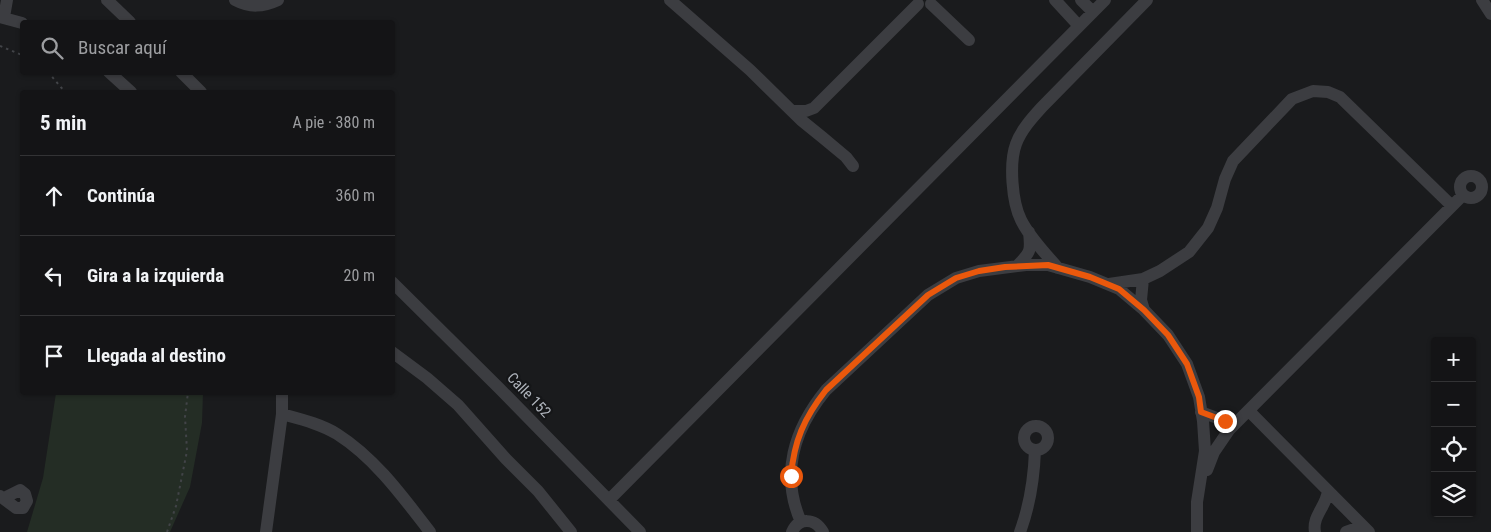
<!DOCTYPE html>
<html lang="es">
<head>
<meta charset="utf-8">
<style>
  :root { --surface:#141416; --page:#1d1d1f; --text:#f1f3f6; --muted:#9d9ea1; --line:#333335 }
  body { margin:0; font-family:"Roboto Condensed",sans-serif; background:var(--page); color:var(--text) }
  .controls { position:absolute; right:15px; bottom:15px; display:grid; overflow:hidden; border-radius:5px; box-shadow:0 1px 4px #0004 }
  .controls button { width:45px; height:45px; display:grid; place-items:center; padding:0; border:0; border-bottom:1px solid var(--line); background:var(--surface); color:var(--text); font:25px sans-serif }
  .stop { position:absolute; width:15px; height:15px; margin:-11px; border:4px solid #ea580c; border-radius:50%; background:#fff }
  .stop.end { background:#ea580c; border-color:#fff; box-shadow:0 1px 5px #0008 }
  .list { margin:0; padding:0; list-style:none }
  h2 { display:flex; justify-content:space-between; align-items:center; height:65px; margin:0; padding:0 20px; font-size:21px }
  h2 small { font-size:16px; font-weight:400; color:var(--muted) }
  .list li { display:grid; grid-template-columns:32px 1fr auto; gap:15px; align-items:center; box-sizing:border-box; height:80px; padding:0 20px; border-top:1px solid var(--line) }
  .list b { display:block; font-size:19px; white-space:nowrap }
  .list em { font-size:16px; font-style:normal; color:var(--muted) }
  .icon { flex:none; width:28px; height:28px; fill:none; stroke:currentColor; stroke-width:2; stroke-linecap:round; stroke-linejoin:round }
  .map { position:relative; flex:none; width:1491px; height:532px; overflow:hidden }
  .search { position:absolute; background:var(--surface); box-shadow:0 1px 4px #0004; left:20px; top:20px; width:375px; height:55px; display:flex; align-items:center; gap:12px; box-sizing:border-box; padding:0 18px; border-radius:5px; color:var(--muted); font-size:19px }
  .panel { position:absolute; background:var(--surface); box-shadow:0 1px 4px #0004; left:20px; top:90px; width:375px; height:305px; border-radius:5px }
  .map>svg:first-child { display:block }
  .green { fill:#242d25 }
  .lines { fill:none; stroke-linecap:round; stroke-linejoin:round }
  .path { stroke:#424448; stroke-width:2; stroke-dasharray:2.5 4; stroke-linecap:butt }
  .minor { stroke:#3c3d41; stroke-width:12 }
  .route { stroke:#ea580c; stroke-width:6 }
  .labels { text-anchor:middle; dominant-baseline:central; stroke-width:4.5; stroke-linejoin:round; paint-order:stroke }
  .street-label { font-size:15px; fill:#aeb3bb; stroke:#151618 }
</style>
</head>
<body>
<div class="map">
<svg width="1491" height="532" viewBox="0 0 1491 532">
  <rect width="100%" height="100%" fill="#1a1b1d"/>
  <path class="green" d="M56,393H203L202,423L190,487L170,532H27L43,478Z"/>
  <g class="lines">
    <path class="path" d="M0,46L22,55
      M48,72L65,92H68
      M167,532L176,506L187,451L185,417L188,392"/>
    <path class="minor" d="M107,0L130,22
      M235,0C250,8 263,7 278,0
      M670,0L750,70L801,120L822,137L846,157L853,166
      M1055,0L1079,26
      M1081,0L1093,12
      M1482,0L1491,14
      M931,4L969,40
      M0,17L22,23
      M4,17L7,0
      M109,72L131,92
      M181,72L201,92
      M792,111H806L814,108L918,4
      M1460 187a11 11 0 1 1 22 0a11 11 0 1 1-22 0Z
      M1018,265C1031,252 1031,250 1029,232
      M1058,268C1045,253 1030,238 1021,220C1012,202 1009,163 1016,144C1021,130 1032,118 1042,107L1147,0
      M1143,279L1141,300L1144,310
      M392,282L499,388L640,532
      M1109,284L1143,279L1160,271L1189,252L1208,228L1217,208L1225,179L1233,161L1292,99L1313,91L1328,92L1340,97L1452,206
      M392,352L427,378L458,405L506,459L538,491L571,532
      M1249,411L1369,532
      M1201,412L1225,421L1237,422
      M282,414C300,419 321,424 337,434C375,458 403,497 430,532
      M1024 438a12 12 0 1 1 24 0a12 12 0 1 1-24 0Z
      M1207,470L1214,452L1229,430L1463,195
      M0,496L16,508H23L27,501L25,494L20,490L4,498
      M609,500L1105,0
      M801,522C780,474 794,429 826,390L928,295L956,278L979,271L1026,265H1048L1090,277L1119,289L1144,310L1168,335L1187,364L1199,397L1203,421L1205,451L1197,502V532
      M266,532L282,414V392
      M792,532C799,517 815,518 823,532
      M1020,532C1030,505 1034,479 1035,450
      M1315,532C1312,516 1326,507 1328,491
      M1346,532L1363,526"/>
  </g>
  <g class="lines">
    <path class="route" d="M791,476C794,441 804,418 826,390L928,295L956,278L979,271L1005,267L1048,265L1090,277L1119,289L1144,310L1168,335L1187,364L1199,397L1201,412L1225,421"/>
  </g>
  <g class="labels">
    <g class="street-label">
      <text transform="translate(529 395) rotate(46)">Calle 152</text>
    </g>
  </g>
</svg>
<div class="controls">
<button>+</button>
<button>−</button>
<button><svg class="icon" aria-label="locate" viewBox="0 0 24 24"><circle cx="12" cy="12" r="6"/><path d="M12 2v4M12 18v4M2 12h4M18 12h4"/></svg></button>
<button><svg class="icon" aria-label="layers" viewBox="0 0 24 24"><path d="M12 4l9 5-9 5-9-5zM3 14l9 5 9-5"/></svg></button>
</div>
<div class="stop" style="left:791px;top:476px"></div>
<div class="stop end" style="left:1225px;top:421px"></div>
<div class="search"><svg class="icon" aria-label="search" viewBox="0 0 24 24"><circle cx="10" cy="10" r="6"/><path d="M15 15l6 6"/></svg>Buscar aquí</div>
<section class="panel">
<h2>5 min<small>A pie · 380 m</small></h2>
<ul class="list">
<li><svg class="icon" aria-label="ahead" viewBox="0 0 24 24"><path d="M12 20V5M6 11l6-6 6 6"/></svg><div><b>Continúa</b></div><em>360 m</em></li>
<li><svg class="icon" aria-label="left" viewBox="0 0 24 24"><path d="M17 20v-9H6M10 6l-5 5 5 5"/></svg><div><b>Gira a la izquierda</b></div><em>20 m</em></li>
<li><svg class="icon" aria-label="arrive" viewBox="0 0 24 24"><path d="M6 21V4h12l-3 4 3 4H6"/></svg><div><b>Llegada al destino</b></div></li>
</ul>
</section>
</div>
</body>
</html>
